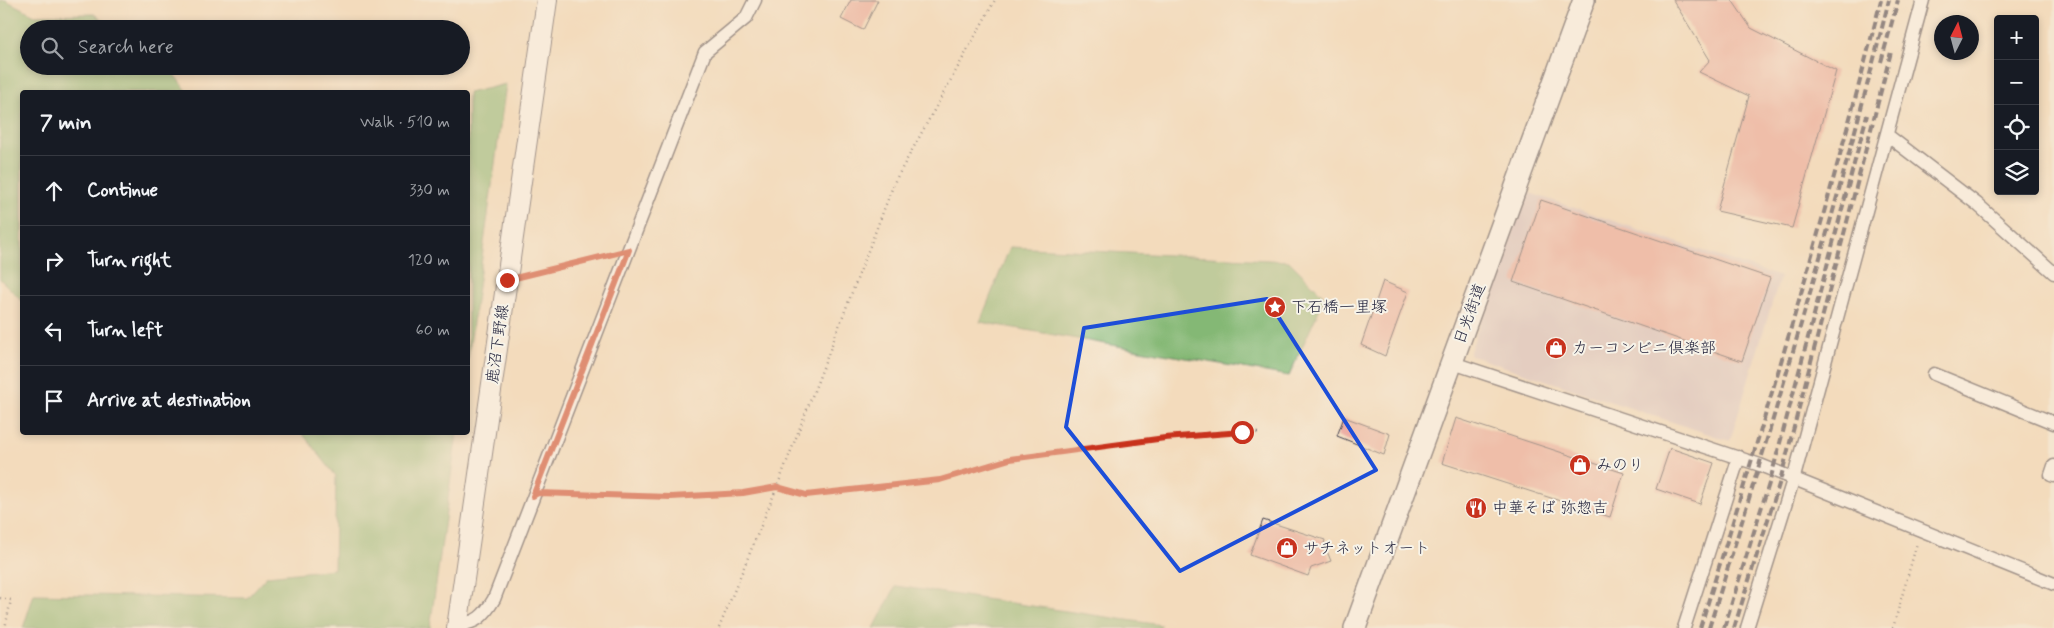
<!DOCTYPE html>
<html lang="en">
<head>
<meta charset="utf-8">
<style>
  :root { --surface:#171b24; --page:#20242c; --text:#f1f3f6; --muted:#9ea1a6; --line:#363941 }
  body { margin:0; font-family:Mynerve,"Klee One",sans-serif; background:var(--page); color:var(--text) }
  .controls { position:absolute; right:15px; top:15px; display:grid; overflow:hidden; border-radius:5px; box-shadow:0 2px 8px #0003 }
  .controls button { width:45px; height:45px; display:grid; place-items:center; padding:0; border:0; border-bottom:1px solid var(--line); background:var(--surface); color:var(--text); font:25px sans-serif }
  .compass { position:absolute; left:1934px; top:15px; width:45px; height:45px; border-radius:50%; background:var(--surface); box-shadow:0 2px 8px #0003; rotate:6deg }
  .stop { position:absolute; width:15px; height:15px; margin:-11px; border:4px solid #c8321e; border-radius:50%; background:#fff }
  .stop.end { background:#c8321e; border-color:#fff; box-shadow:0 1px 5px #0008 }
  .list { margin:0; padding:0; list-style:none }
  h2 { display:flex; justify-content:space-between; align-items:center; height:65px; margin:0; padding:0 20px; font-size:21px }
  h2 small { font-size:16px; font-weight:400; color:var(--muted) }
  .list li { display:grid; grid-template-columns:32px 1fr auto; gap:15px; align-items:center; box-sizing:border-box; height:70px; padding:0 20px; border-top:1px solid var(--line) }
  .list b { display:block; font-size:19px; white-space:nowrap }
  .list em { font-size:16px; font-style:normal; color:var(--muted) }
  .icon { flex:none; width:28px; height:28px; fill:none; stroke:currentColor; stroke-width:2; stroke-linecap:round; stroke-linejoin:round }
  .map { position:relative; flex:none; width:2054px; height:628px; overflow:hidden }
  .search { position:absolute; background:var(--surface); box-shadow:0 2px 8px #0003; left:20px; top:20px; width:450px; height:55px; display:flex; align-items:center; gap:12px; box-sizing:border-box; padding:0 18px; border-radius:28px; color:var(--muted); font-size:19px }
  .panel { position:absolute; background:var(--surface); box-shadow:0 2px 8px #0003; left:20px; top:90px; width:450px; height:345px; border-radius:5px }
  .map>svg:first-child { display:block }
  .industrial { fill:#d2bdc6 }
  .forest { fill:#84b874; stroke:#536d58 }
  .building { fill:#ea9b93 }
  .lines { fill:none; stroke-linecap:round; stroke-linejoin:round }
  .minor-casing { stroke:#413e4e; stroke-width:15 }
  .primary-casing { stroke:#413e4e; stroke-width:22 }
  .trunk-casing { stroke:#413e4e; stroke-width:24 }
  .path { stroke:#413e4e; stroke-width:2.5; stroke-dasharray:1 4; stroke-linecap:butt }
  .minor { stroke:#fff; stroke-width:12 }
  .primary { stroke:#fff; stroke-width:20 }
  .trunk { stroke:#fff; stroke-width:21 }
  .rail { stroke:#22223b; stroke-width:4; stroke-dasharray:8 4; stroke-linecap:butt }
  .route { stroke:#c8321e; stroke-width:6 }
  .marked { fill:none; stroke:#1d4ed8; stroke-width:4; stroke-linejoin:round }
  .labels { text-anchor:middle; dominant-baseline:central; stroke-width:4; stroke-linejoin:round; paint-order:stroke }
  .poi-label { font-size:16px; fill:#22223b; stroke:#f7f3e8; text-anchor:start }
  .street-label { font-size:16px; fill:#22223b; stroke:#f7f3e8 }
</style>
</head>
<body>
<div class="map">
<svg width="2054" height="628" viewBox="0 0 2054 628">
  <rect width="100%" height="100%" fill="#f7f3e8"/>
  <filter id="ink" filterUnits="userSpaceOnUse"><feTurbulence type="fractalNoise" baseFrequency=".02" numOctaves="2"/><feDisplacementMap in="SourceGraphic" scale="10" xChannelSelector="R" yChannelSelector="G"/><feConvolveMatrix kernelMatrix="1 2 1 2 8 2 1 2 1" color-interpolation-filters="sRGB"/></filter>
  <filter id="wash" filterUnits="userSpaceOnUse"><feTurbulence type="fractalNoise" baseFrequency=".0096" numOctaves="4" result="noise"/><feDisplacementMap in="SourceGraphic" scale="20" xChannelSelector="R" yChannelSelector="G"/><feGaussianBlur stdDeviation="1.12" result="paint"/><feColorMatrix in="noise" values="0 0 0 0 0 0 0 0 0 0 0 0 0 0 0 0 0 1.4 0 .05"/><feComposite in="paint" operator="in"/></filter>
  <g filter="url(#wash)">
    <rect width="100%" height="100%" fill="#f3dbbc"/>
    <path class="industrial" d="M1524,191L1780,277L1730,441L1469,355Z"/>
    <path class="forest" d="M0,0H5L35,15L94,14L117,29H29V66H167L188,92H22V301L0,279Z
      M506,84L468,359V93Z
      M1010,247L1289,261L1325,297L1289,376L980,322Z
      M302,433H457L430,628H23L34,594L247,598L267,576L334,569L336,476Z
      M896,586L1161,625L1159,628H874Z"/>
    <g id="blocks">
      <path class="building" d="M851,0H878L863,30L841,19Z
        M1673,0H1732L1751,28L1836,71L1792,228L1717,211L1749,96L1699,72L1710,60Z
        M1541,200L1770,278L1742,361L1513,282Z
        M1383,281L1408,292L1385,356L1361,345Z
        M1344,417L1390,434L1384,455L1337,436Z
        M1456,418L1624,473L1610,517L1442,463Z
        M1670,448L1714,463L1700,504L1656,489Z
        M1263,520L1325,540L1324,544L1331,561L1311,568L1308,576L1250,555Z"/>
    </g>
  </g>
  <g filter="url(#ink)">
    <use href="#blocks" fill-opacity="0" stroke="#413e4e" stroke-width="1"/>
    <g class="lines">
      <g class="minor-casing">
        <path id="minor" d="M1887,135L1977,204L2054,273
          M1453,363L1760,465L2054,584
          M1934,374L2054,423
          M2054,466L2051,475L2054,476
          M457,625C477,623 484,616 494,599L705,52L746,18L755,0
          M1684,628L1739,457
          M1747,628L1794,477L1923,0"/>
      </g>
      <g class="primary-casing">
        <path id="primary" d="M457,628L547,0"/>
      </g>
      <g class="trunk-casing">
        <path id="trunk" d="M1355,628L1584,0"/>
      </g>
      <path class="path" d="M524,276L613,254
        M549,493L671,497L743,493L777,487L807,495L940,480L1010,459L1165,438L1215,433H1260
        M0,598L11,600L5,628
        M719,628L777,487L895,181L995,0
        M1893,628L1917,543"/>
      <use href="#minor" class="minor"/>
      <use href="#primary" class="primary"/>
      <use href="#trunk" class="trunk"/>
      <path class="rail" d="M1881,62L1898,0
        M1700,628C1765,420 1827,211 1881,0
        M1709,628C1774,420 1836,211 1889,0
        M1724,628L1771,477L1867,115
        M1734,628L1780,481L1891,52"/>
    </g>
  </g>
  <g class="lines" filter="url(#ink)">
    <path class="route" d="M507,280L629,250L533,496L538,493L671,497L743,493L777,487L806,495L940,480L1010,459L1165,438L1242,432"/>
  </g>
  <path d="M0 0H2054V628H0ZM1267,299L1376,470L1180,571L1066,427L1084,328Z" fill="#f3dbbc" fill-opacity=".55" fill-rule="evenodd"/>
  <path class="marked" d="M1267,299L1376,470L1180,571L1066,427L1084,328Z"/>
  <defs>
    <g id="sight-disc" transform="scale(1.125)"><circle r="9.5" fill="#c8321e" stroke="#f7f3e8"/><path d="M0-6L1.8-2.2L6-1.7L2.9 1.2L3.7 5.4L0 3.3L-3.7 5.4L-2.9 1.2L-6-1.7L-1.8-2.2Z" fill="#fff"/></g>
    <g id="shop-disc" transform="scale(1.125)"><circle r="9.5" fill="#c8321e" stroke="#f7f3e8"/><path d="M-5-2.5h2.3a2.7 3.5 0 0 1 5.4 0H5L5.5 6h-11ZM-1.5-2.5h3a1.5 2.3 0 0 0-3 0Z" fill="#fff"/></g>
    <g id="restaurant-disc" transform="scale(1.125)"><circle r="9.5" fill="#c8321e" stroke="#f7f3e8"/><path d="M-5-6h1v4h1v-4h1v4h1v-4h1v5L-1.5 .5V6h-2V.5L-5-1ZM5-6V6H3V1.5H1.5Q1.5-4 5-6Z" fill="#fff"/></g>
  </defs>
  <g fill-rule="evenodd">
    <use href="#sight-disc" x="1275" y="307"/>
    <use href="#shop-disc" x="1556" y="348"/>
    <use href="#shop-disc" x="1580" y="465"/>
    <use href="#restaurant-disc" x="1476" y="508"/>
    <use href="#shop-disc" x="1287" y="548"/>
  </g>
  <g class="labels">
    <g class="poi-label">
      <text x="1291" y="307">下石橋一里塚</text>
      <text x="1572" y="348">カーコンビニ倶楽部</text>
      <text x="1596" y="465">みのり</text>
      <text x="1492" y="508">中華そば 弥惣吉</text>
      <text x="1303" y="548">サチネットオート</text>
    </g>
    <g class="street-label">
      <text transform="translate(1470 314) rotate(-70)">日光街道</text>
      <text transform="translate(498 344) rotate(-82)">鹿沼下野線</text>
    </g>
  </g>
</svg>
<div class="controls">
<button>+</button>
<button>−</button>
<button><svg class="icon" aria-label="locate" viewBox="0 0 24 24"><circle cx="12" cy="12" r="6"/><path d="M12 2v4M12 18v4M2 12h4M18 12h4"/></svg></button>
<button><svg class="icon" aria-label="layers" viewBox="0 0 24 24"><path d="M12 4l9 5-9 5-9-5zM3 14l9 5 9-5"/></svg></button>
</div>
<svg class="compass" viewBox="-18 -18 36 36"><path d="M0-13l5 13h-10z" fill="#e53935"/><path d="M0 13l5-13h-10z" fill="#9ea1a6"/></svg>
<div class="stop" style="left:1242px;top:432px"></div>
<div class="stop end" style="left:507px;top:280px"></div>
<div class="search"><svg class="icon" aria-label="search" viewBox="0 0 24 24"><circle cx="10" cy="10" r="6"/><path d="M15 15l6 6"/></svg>Search here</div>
<section class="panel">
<h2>7 min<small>Walk · 510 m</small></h2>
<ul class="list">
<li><svg class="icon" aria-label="ahead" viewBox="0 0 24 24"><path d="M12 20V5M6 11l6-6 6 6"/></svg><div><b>Continue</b></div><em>330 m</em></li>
<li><svg class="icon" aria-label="right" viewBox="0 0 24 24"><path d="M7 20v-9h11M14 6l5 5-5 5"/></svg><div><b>Turn right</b></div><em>120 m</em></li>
<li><svg class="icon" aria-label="left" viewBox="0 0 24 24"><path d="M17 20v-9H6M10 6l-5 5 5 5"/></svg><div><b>Turn left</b></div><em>60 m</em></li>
<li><svg class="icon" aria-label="arrive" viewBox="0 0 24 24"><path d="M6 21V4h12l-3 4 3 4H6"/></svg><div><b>Arrive at destination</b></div></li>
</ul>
</section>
</div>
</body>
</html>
